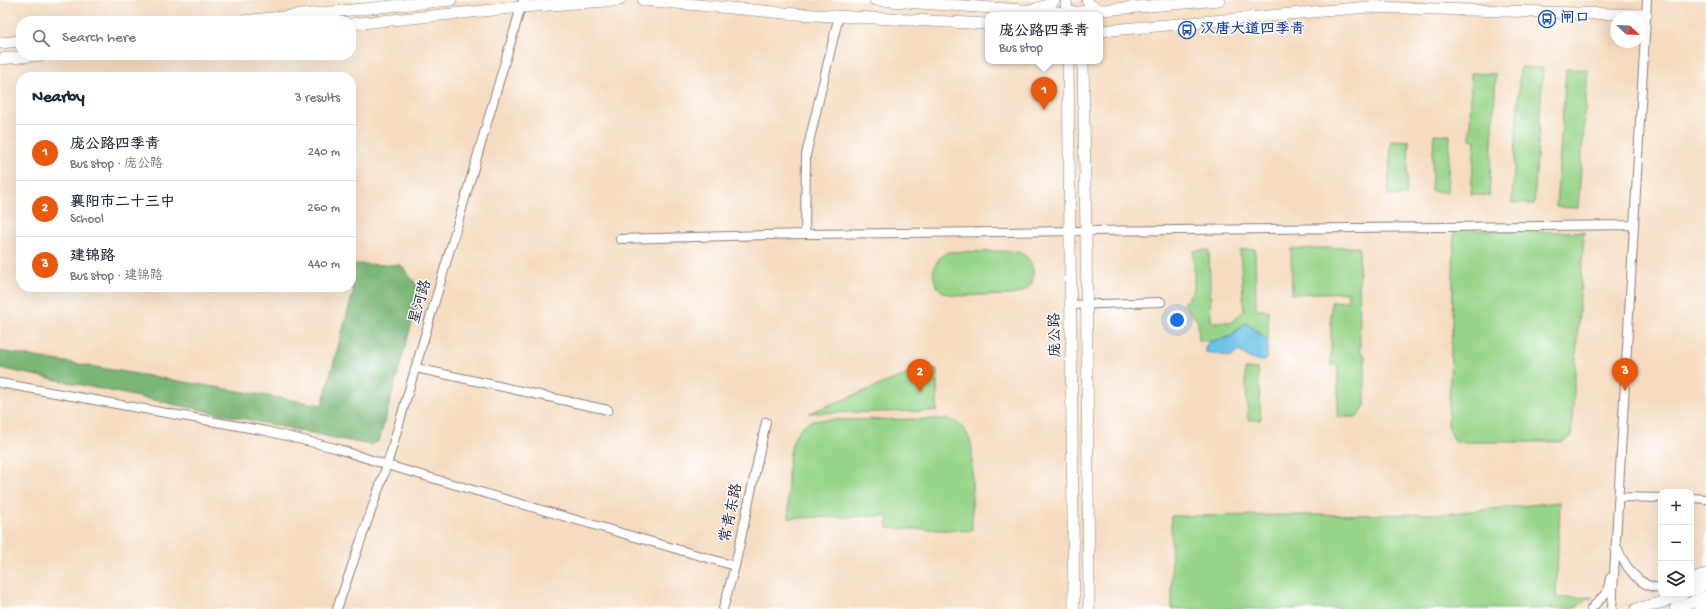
<!DOCTYPE html>
<html lang="en">
<head>
<meta charset="utf-8">
<style>
  :root { --surface:#fff; --page:#f2f2f3; --text:#1f2937; --muted:#747a83; --line:#e0e1e3; --accent:#ea580c }
  body { margin:0; font-family:"Gochi Hand","LXGW WenKai TC",sans-serif; background:var(--page); color:var(--text) }
  .controls { position:absolute; right:12px; bottom:12px; display:grid; overflow:hidden; border-radius:8px; box-shadow:0 4px 16px #0002 }
  .controls button { width:36px; height:36px; display:grid; place-items:center; padding:0; border:0; border-bottom:1px solid var(--line); background:var(--surface); color:var(--text); font:20px sans-serif }
  .compass { position:absolute; left:1610px; top:12px; width:36px; height:36px; border-radius:50%; background:var(--surface); box-shadow:0 4px 16px #0002; rotate:113deg }
  .you { position:absolute; left:1177px; top:320px; width:14px; height:14px; margin:-10px; border:3px solid #fff; border-radius:50%; background:#1a73e8; box-shadow:0 0 0 6px #1a73e833 }
  .badge { display:grid; place-items:center; width:26px; height:26px; border-radius:50%; background:var(--accent); color:#fff; font-size:13px; font-weight:700 }
  .pin { position:absolute; translate:-50% -33px; filter:drop-shadow(0 1px 2px #0008) }
  .pin::after { content:''; position:absolute; top:21px; width:14px; height:12px; background:inherit; clip-path:polygon(0 0,100% 0,50% 100%) }
  .popup { position:absolute; left:985px; top:12px; width:118px; height:52px; box-sizing:border-box; display:grid; place-content:center; border-radius:8px; background:var(--surface); filter:drop-shadow(0 1px 3px #0005); font-size:13px; white-space:nowrap; color:var(--muted) }
  .popup b { font-size:15px; color:var(--text) }
  .popup::after { content:''; position:absolute; left:50%; top:100%; margin-left:-8px; border:8px solid transparent; border-top-color:var(--surface) }
  .list { margin:0; padding:0; list-style:none }
  h2 { display:flex; justify-content:space-between; align-items:center; height:52px; margin:0; padding:0 16px; font-size:17px }
  h2 small { font-size:13px; font-weight:400; color:var(--muted) }
  .list li { display:grid; grid-template-columns:26px 1fr auto; gap:12px; align-items:center; box-sizing:border-box; height:56px; padding:0 16px; border-top:1px solid var(--line) }
  .list b { display:block; font-size:15px; white-space:nowrap }
  .list p { margin:0; font-size:13px; white-space:nowrap; color:var(--muted) }
  .list em { font-size:13px; font-style:normal; color:var(--muted) }
  .icon { flex:none; width:22px; height:22px; fill:none; stroke:currentColor; stroke-width:2; stroke-linecap:round; stroke-linejoin:round }
  .map { position:relative; flex:none; width:1706px; height:609px; overflow:hidden }
  .search { position:absolute; background:var(--surface); box-shadow:0 4px 16px #0002; left:16px; top:16px; width:340px; height:44px; display:flex; align-items:center; gap:10px; box-sizing:border-box; padding:0 14px; border-radius:16px; color:var(--muted); font-size:15px }
  .panel { position:absolute; background:var(--surface); box-shadow:0 4px 16px #0002; left:16px; top:72px; width:340px; height:220px; border-radius:16px }
  .map>svg:first-child { display:block }
  .green { fill:#98d58a; stroke:#5d7c62 }
  .forest { fill:#7ab676; stroke:#4e6c58 }
  .water { fill:#6ac3e8; stroke:#467292 }
  .lines { fill:none; stroke-linecap:round; stroke-linejoin:round }
  .minor-casing { stroke:#8c7f7e; stroke-width:10 }
  .major-casing { stroke:#8c7f7e; stroke-width:12 }
  .minor { stroke:#fff; stroke-width:8 }
  .major { stroke:#fff; stroke-width:11 }
  .labels { text-anchor:middle; dominant-baseline:central; stroke-width:3; stroke-linejoin:round; paint-order:stroke }
  .transit-label { font-size:15px; font-weight:bold; fill:#164399; stroke:#fff; text-anchor:start }
  .street-label { font-size:15px; fill:#22223b; stroke:#fff }
</style>
</head>
<body>
<div class="map">
<svg width="1706" height="609" viewBox="0 0 1706 609">
  <rect width="100%" height="100%" fill="#fff"/>
  <filter id="ink" filterUnits="userSpaceOnUse"><feTurbulence type="fractalNoise" baseFrequency=".025" numOctaves="2"/><feDisplacementMap in="SourceGraphic" scale="8" xChannelSelector="R" yChannelSelector="G"/><feConvolveMatrix kernelMatrix="1 2 1 2 8 2 1 2 1" color-interpolation-filters="sRGB"/></filter>
  <filter id="wash" filterUnits="userSpaceOnUse"><feTurbulence type="fractalNoise" baseFrequency=".012" numOctaves="4" result="noise"/><feDisplacementMap in="SourceGraphic" scale="16" xChannelSelector="R" yChannelSelector="G"/><feGaussianBlur stdDeviation="0.9" result="paint"/><feColorMatrix in="noise" values="0 0 0 0 0 0 0 0 0 0 0 0 0 0 0 0 0 1.4 0 .05"/><feComposite in="paint" operator="in"/></filter>
  <g filter="url(#wash)">
    <rect width="100%" height="100%" fill="#f5dcc0"/>
    <path class="green" d="M1520,67L1543,68L1534,204L1512,203Z
      M1566,69L1588,70L1578,208L1556,207Z
      M1471,73L1496,74L1489,196L1471,194L1475,140L1470,139Z
      M1434,134L1450,135L1447,192L1431,191Z
      M1391,140L1409,141L1406,196L1388,195Z
      M1454,230L1584,232L1571,437L1562,442H1455L1448,426L1452,328Z
      M1359,247L1360,350L1365,356V406L1356,417H1338V365H1331V302L1348,301V292L1292,294L1291,249Z
      M1255,249L1256,310H1268V340L1246,323L1233,333L1230,337L1212,341H1199L1198,322L1184,303L1194,290V251L1209,250L1211,322H1232L1244,310L1240,250Z
      M1009,251C1022,252 1032,257 1033,272C1033,276 1033,280 1031,284C1028,288 1024,292 1019,293C1008,297 994,295 983,295C968,295 943,300 936,284C933,278 933,272 935,266C938,259 942,254 949,252Z
      M923,368L937,370V411L809,413Z
      M1245,369H1258L1261,420H1248Z
      M949,419C963,424 969,434 972,448V531L888,528L887,516L789,518C788,492 783,442 804,425C808,422 814,421 819,420Z
      M1560,502L1556,598L1593,597L1571,609H1172L1171,516L1442,514Z"/>
    <path class="forest" d="M351,264L401,265L421,290L379,441L369,445L0,368V351L322,405L354,289L346,287H351Z"/>
    <path class="water" d="M1246,323L1268,340L1267,359L1265,361C1248,360 1252,359 1239,351H1237L1232,357L1206,352L1205,348L1206,345L1212,341L1230,337Z"/>
  </g>
  <g filter="url(#ink)">
    <g class="lines">
      <g class="minor-casing">
        <path id="minor" d="M839,15L806,155L805,234L1634,225
          M620,239L805,234
          M1070,305L1161,302
          M416,368L608,410
          M0,383L266,431L335,448L387,465L735,566
          M1619,497L1661,498
          M1691,498L1706,499
          M1617,547C1624,565 1639,588 1661,588
          M337,609L387,465L523,0
          M723,609L735,566L766,422
          M1591,609L1607,592L1610,578
          M1612,609L1647,0"/>
      </g>
      <g class="major-casing">
        <path id="major" d="M643,0L796,14L988,24
          M875,0L1067,13L1220,0
          M1066,0L1067,15
          M1087,0L1090,5L1100,10
          M1037,8L1051,4L1054,0
          M242,21L451,0
          M351,24L522,7L620,0
          M1100,31L1368,7L1646,15
          M0,43L21,41
          M0,59L42,55
          M1068,61L1074,609
          M1083,61L1086,231L1089,609
          M1691,581L1706,574
          M1691,591L1706,585
          M1636,609L1660,603L1683,594
          M1675,609L1706,597
          M1700,609L1706,607"/>
      </g>
      <use href="#minor" class="minor"/>
      <use href="#major" class="major"/>
    </g>
  </g>
  <defs>
    <g id="bus-ring" transform="scale(0.9)"><circle r="9.5" fill="#fff" stroke="#1a4fb4" stroke-width="1.5"/><path d="M-5-6H5V4H4V6H2V4H-2V6H-4V4H-5ZM-3.5-4V0h7V-4ZM-3.5 1.2v1.5H-2V1.2ZM2 1.2v1.5H3.5V1.2Z" fill="#1a4fb4"/></g>
  </defs>
  <g fill-rule="evenodd">
    <use href="#bus-ring" x="1547" y="19"/>
    <use href="#bus-ring" x="1187" y="30"/>
  </g>
  <g class="labels">
    <g class="transit-label">
      <text x="1560" y="19">闸口</text>
      <text x="1200" y="30">汉唐大道四季青</text>
    </g>
    <g class="street-label">
      <text transform="translate(421 302) rotate(-74)">星河路</text>
      <text transform="translate(1056 335) rotate(-91)">庞公路</text>
      <text transform="translate(732 513) rotate(-78)">常青东路</text>
    </g>
  </g>
</svg>
<div class="controls">
<button>+</button>
<button>−</button>
<button><svg class="icon" aria-label="layers" viewBox="0 0 24 24"><path d="M12 4l9 5-9 5-9-5zM3 14l9 5 9-5"/></svg></button>
</div>
<svg class="compass" viewBox="-18 -18 36 36"><path d="M0-13l5 13h-10z" fill="#e53935"/><path d="M0 13l5-13h-10z" fill="#747a83"/></svg>
<div class="you"></div>
<div class="pin badge" style="left:1044px;top:110px">1</div>
<div class="popup"><b>庞公路四季青</b>Bus stop</div>
<div class="pin badge" style="left:920px;top:392px">2</div>
<div class="pin badge" style="left:1625px;top:391px">3</div>
<div class="search"><svg class="icon" aria-label="search" viewBox="0 0 24 24"><circle cx="10" cy="10" r="6"/><path d="M15 15l6 6"/></svg>Search here</div>
<section class="panel">
<h2>Nearby<small>3 results</small></h2>
<ul class="list">
<li><span class="badge">1</span><div><b>庞公路四季青</b><p>Bus stop · 庞公路</p></div><em>240 m</em></li>
<li><span class="badge">2</span><div><b>襄阳市二十三中</b><p>School</p></div><em>260 m</em></li>
<li><span class="badge">3</span><div><b>建锦路</b><p>Bus stop · 建锦路</p></div><em>440 m</em></li>
</ul>
</section>
</div>
</body>
</html>
